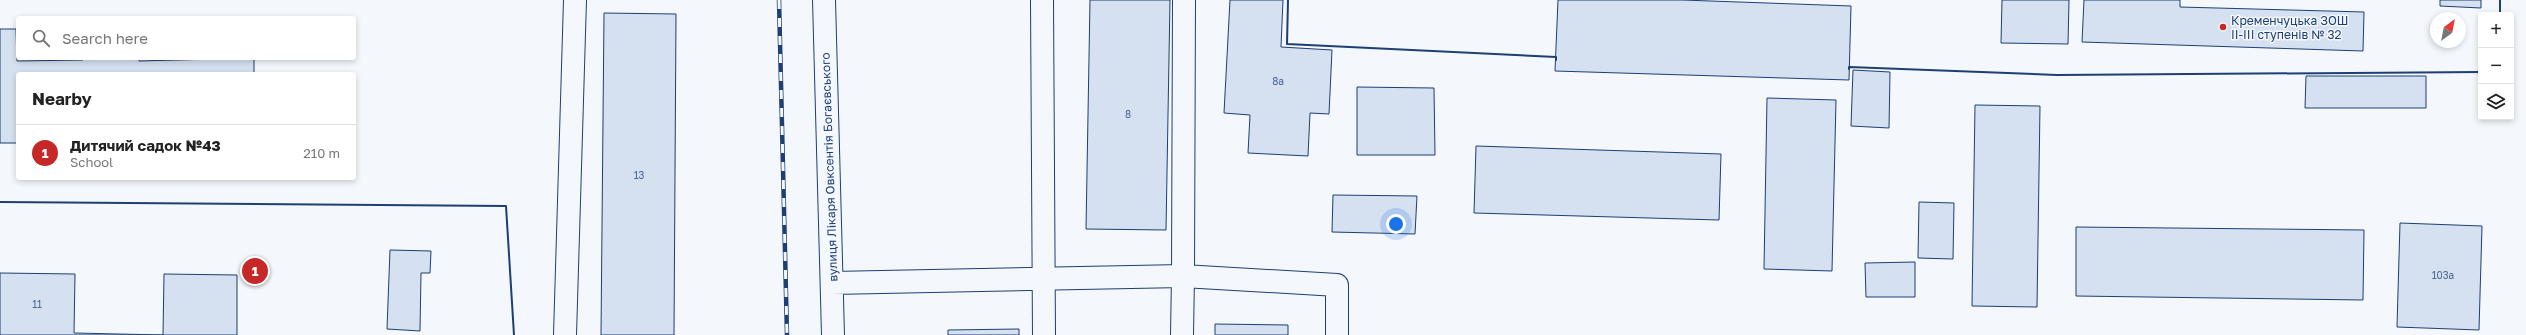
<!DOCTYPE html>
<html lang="en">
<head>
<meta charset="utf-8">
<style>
  :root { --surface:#fff; --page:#f6f6f6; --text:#222; --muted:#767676; --line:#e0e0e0; --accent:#c62828 }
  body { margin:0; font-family:"Golos Text",sans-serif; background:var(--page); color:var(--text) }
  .controls { position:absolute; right:12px; top:12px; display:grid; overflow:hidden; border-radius:4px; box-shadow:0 2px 6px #0003 }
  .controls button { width:36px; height:36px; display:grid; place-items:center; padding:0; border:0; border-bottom:1px solid var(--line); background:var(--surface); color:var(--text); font:20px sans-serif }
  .compass { position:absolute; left:2430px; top:12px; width:36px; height:36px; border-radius:50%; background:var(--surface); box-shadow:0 2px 6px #0003; rotate:32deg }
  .you { position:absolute; left:1396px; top:224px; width:14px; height:14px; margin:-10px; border:3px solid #fff; border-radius:50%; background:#1a73e8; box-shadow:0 0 0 6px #1a73e833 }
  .badge { display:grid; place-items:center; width:26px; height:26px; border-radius:50%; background:var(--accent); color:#fff; font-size:13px; font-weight:700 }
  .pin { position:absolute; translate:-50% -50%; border:2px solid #fff; box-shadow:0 1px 4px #0006 }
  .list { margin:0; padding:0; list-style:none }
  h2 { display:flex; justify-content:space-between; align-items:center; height:52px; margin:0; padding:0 16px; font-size:17px }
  h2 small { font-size:13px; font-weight:400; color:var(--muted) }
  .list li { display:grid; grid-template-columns:26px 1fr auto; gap:12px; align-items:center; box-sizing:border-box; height:56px; padding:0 16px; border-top:1px solid var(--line) }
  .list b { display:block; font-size:15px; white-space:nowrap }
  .list p { margin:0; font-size:13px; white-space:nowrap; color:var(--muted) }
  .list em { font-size:13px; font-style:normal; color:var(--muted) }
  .icon { flex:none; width:22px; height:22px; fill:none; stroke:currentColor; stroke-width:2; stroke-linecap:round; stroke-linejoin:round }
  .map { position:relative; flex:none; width:2526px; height:335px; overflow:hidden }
  .search { position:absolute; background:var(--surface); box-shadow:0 2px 6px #0003; left:16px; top:16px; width:340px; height:44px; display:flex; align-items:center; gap:10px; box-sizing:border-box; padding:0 14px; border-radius:4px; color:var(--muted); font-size:15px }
  .panel { position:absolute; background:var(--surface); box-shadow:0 2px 6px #0003; left:16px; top:72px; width:340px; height:108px; border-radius:4px }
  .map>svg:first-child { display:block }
  .building { fill:#d5e0f0; stroke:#1d3f73 }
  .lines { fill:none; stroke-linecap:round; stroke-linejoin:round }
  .minor-casing { stroke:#1d3f73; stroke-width:24 }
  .minor { stroke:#f4f7fb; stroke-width:22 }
  .rail-casing { stroke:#1d3f73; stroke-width:4.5 }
  .rail { stroke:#f4f7fb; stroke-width:3; stroke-dasharray:9; stroke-linecap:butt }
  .wall { stroke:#1d3f73; stroke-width:2 }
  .poi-dot { fill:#c62828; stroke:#f4f7fb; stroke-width:1.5 }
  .labels { text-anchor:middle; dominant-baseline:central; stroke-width:3; stroke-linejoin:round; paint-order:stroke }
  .number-label { font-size:10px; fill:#4b6792 }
  .poi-label { font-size:12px; fill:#1d3f73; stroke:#f4f7fb; text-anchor:start }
  .street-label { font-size:12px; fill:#1d3f73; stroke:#f4f7fb }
</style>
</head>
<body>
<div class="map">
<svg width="2526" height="335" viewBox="0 0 2526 335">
  <rect width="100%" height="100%" fill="#f4f7fb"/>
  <path class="building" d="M1090,0H1170L1166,230L1086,229Z
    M1230,0H1283L1281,47L1332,50L1329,114L1310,113L1308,156L1248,153L1250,115L1224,113Z
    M1558,0H1682L1851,6L1849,80L1555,71Z
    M2002,0H2069L2068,44L2001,43Z
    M2084,0H2180V7L2364,12L2363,51L2082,42Z
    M2440,0H2481V8L2440,6Z
    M604,13L676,14L674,335H601Z
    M0,29H16L17,61L83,60V58H139V61L254,58V74H18V143H0Z
    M1853,70L1890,72L1889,128L1851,126Z
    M2306,76H2426V108H2305Z
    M1357,87L1434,88L1435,155H1357Z
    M1767,98L1836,100L1832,271L1764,269Z
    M1975,105L2040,106L2037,307L1972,306Z
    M1476,146L1721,154L1719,220L1474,213Z
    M1333,195L1417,196L1415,234L1332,232Z
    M1919,202L1954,203L1953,259L1918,258Z
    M2400,223L2482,226L2479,330L2397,327Z
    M2076,227L2364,230L2363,300L2076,296Z
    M390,250L431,251L430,273H421L420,331L387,329Z
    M1915,262V297H1866L1865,263Z
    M0,273L75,274L74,333L163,335L164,274L237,275V335H0Z
    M1215,324L1288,325V335H1215Z
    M1019,329V335H948V330Z"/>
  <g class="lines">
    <g class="minor-casing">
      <path id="minor" d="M824,0L833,335
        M1042,0L1044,335
        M832,283L1183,276L1184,0
        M565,335L575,0
        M1182,335L1183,276L1337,285V335"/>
    </g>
    <use href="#minor" class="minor"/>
    <g class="rail-casing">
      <path id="rail" d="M779,0L787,335"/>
    </g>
    <use href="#rail" class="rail"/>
    <path class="wall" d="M1288,0L1287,44L1556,57V60
      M2500,15V0
      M1849,69V67L2057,75L2481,72
      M0,202L506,206L514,335"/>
  </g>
  <circle class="poi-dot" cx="2223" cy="27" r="4"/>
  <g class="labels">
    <g class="number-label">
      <text x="1278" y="81">8а</text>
      <text x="1128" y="114">8</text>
      <text x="639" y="175">13</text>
      <text x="2443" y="275">103а</text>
      <text x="37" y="304">11</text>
    </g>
    <g class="poi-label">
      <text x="2231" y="20">Кременчуцька ЗОШ<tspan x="2231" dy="14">ІІ-ІІІ ступенів № 32</tspan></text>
    </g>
    <g class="street-label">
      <text transform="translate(829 167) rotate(-92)">вулиця Лікаря Овксентія Богаєвського</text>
    </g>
  </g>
</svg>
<div class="controls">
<button>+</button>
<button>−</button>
<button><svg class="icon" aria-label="layers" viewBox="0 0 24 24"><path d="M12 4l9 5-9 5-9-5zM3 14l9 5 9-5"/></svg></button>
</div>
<svg class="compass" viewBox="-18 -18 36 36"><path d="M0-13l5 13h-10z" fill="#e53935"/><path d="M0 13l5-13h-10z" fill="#767676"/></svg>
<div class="you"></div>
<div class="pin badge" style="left:255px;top:271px">1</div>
<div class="search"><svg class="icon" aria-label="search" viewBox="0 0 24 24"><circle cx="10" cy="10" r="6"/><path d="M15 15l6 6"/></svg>Search here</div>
<section class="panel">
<h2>Nearby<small></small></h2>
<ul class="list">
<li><span class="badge">1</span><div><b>Дитячий садок №43</b><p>School</p></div><em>210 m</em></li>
</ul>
</section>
</div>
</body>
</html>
